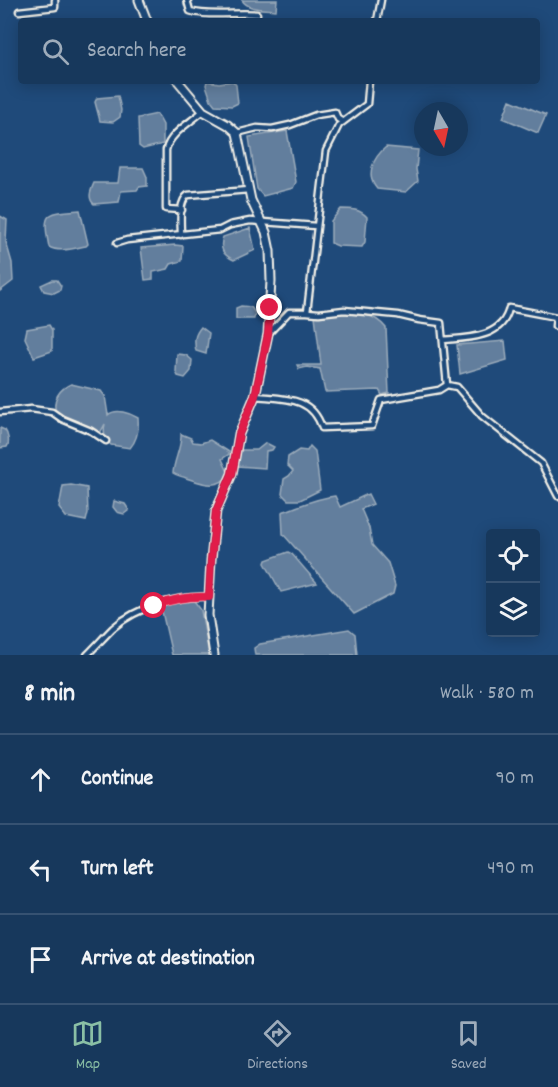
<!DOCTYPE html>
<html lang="en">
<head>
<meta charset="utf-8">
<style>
  :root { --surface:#17385c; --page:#244365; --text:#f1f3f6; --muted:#9eacbb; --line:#365272; --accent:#8abfa5 }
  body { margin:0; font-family:Dekko,sans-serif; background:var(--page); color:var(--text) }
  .controls { position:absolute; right:18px; bottom:18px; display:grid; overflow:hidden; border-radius:6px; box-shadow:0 3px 15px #0003 }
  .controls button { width:54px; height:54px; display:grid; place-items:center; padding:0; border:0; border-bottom:2px solid var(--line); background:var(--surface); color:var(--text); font:30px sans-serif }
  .compass { position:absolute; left:414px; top:102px; width:54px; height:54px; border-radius:50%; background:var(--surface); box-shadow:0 3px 15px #0003; rotate:171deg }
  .stop { position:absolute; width:18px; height:18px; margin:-14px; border:4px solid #e11d48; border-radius:50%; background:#fff }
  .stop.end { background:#e11d48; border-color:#fff; box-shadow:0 2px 6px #0008 }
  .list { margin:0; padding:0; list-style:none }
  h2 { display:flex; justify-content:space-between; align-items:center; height:78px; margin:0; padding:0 24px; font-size:26px }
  h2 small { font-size:20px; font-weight:400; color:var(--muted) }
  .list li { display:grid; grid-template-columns:39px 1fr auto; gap:18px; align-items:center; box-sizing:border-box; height:90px; padding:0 24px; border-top:2px solid var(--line) }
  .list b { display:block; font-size:22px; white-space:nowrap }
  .list em { font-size:20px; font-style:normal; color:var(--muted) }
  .icon { flex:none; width:33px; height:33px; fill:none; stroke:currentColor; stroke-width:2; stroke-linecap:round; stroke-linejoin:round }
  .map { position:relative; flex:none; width:558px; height:655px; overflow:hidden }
  .search { position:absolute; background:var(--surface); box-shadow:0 3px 15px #0003; left:18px; right:18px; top:18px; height:66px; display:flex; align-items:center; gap:15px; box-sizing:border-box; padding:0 21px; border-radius:6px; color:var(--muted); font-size:22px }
  .sheet { height:348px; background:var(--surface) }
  nav { display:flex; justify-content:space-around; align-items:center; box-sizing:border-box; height:84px; border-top:2px solid var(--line); background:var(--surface); font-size:16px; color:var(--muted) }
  nav a { display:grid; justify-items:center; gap:3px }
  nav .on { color:var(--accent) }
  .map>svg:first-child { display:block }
  .water { fill:#627e9d; stroke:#9cacbb; stroke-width:1.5 }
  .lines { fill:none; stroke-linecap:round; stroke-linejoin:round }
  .street-casing { stroke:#f4f1e8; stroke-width:9 }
  .secondary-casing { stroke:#f4f1e8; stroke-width:11 }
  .street { stroke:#1f4a7a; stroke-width:4.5 }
  .secondary { stroke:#1f4a7a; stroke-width:7 }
  .route { stroke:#e11d48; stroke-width:8 }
</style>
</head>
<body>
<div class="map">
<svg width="558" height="655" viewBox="0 0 558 655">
  <rect width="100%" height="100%" fill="#1f4a7a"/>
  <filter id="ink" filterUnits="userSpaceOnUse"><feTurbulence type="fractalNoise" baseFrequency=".0167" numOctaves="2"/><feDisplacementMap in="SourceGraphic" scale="12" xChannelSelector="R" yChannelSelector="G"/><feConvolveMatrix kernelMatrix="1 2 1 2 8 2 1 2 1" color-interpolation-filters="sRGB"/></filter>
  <g filter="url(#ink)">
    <path class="water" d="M242,0H277L276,10C264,9 248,10 242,0Z
      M207,81L219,83L233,81L236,85L238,103L232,106L215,105L211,100L206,85Z
      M118,96L121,110L120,117L113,122L100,121L95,102L97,98Z
      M510,100L546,115L538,133L503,118Z
      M157,114L163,125V144L143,149L139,146L138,118Z
      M287,131L296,182L293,188L263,196L257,189L249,137Z
      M386,147L418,150L416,169L418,181L406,192L377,189C365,175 373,158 386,147Z
      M120,168H143L147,177V186L139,187L137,190L121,191L119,202L94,204C87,198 91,190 94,183H118Z
      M341,209C351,209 360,209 367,217L365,242L362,247L338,246L331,243V221Z
      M80,210L88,244L86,246C74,248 60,253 49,247C42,211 46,213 80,210Z
      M0,216L7,220L6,242L12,263L13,281L0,291Z
      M250,228L255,250L234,260C223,255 219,249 223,237Z
      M175,245L183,246L182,261L171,264L168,269L153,272V279L145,280L141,248Z
      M52,280H57L61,286L60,290L54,293L44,291L41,285Z
      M241,306L251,307L255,313L254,319H236V308Z
      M337,314C357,314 372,311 386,328L389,393L382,395L379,390L325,392L320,369L307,367L299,369L297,365H321L315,316Z
      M49,325L52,330V351L34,357L25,338L27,329Z
      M201,327L209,333L206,354L196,351C194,341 194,335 201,327Z
      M505,341L507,360L460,374L457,345Z
      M177,354L186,355L192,360L191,371L185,378L178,376L176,372Z
      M71,384L101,391L105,396L108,415C116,408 130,413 138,418C139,429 137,440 130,448L111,445C104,439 103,432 105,424L100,433L70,420L56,412C52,400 59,389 71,384Z
      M0,428L5,430C8,434 10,443 7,447L0,448Z
      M181,434L191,438L193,442L201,443L210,440L229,452V454L222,459L229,474C218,491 202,483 186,478C181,476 177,476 173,473C174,460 182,446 181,434Z
      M266,443L274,447L272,450L266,451L265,468L237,466L238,450H257Z
      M310,446L315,451L320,490L300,500H288L282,494L284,479L289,476L293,471L287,465L288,457L299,450L307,451Z
      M71,485L87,488L88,513L86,521L66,517L59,508L63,486Z
      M368,494L373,504L361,509L369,528L372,545L388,563L395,586L393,594L354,614L283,534L282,512C300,506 316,498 335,496L340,507Z
      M114,501L125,504L129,510L124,514L117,512L113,507Z
      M288,552L292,554L317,583L281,592L265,563L266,560Z
      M192,598L201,610L209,655H172L161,607L164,604Z
      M349,629L355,634L357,655H255L254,648L260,644Z"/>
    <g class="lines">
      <g class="street-casing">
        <path id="street" d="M187,0L190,11C208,17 237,12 257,14
          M19,11L55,7V0
          M377,21L381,0
          M369,81L367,104L339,125L326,151L307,312L319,313L344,310L398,315L419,320L441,323L447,385L457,387L482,416L541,463L558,496
          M237,133L257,128L272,129L290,125L316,115L335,112L338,119L343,122
          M182,210L166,209V150C170,133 190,123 203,111
          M181,235C181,223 178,202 188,195L249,190
          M117,243L127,240L220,230L230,225L250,221L316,226
          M268,334L289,312H307
          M443,340C468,338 503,338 509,308L556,317L555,326L558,327
          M255,396C284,399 312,396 322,428L372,426L381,400L439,390L447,385
          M0,412L31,409L52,412L62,419L91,431L106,441
          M87,655C96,646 104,637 113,628C136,607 179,595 209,597"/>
      </g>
      <g class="secondary-casing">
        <path id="secondary" d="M139,0L147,21
          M178,81L203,111L228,125L237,133L251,200L266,232L270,251L271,281L268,334L255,396L239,434L232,474L216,511L211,560L208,615L214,655"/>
      </g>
      <use href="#street" class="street"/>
      <use href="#secondary" class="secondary"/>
    </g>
  </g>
  <g class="lines" filter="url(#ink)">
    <path class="route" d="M154,606C173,599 189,596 209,597L211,560L216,511L232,474L239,434L255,396L268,334L270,308"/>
  </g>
</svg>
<div class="controls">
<button><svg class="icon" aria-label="locate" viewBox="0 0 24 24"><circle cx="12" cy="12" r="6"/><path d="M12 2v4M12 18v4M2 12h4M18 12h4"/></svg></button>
<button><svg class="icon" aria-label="layers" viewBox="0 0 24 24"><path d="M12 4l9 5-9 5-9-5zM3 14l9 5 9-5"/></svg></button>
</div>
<svg class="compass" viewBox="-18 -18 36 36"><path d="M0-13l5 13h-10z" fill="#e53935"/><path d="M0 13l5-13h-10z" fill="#9eacbb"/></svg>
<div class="stop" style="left:154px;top:606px"></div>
<div class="stop end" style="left:270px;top:308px"></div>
<div class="search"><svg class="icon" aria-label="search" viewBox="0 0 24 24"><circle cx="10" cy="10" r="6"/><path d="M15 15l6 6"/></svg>Search here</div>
</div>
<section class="sheet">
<h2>8 min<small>Walk · 580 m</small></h2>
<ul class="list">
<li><svg class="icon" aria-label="ahead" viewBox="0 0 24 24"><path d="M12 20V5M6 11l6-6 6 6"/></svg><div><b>Continue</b></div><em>90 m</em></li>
<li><svg class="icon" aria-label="left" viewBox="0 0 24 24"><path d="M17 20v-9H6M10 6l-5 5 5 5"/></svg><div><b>Turn left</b></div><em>490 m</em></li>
<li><svg class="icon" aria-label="arrive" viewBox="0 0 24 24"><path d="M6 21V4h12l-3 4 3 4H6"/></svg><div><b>Arrive at destination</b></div></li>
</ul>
</section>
<nav>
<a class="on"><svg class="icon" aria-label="map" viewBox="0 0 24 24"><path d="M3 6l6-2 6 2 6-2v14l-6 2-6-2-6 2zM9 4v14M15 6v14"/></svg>Map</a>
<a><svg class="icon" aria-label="directions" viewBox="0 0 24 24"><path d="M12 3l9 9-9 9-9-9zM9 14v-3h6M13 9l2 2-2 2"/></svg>Directions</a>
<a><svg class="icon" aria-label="saved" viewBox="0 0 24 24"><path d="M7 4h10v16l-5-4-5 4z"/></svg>Saved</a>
</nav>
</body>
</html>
